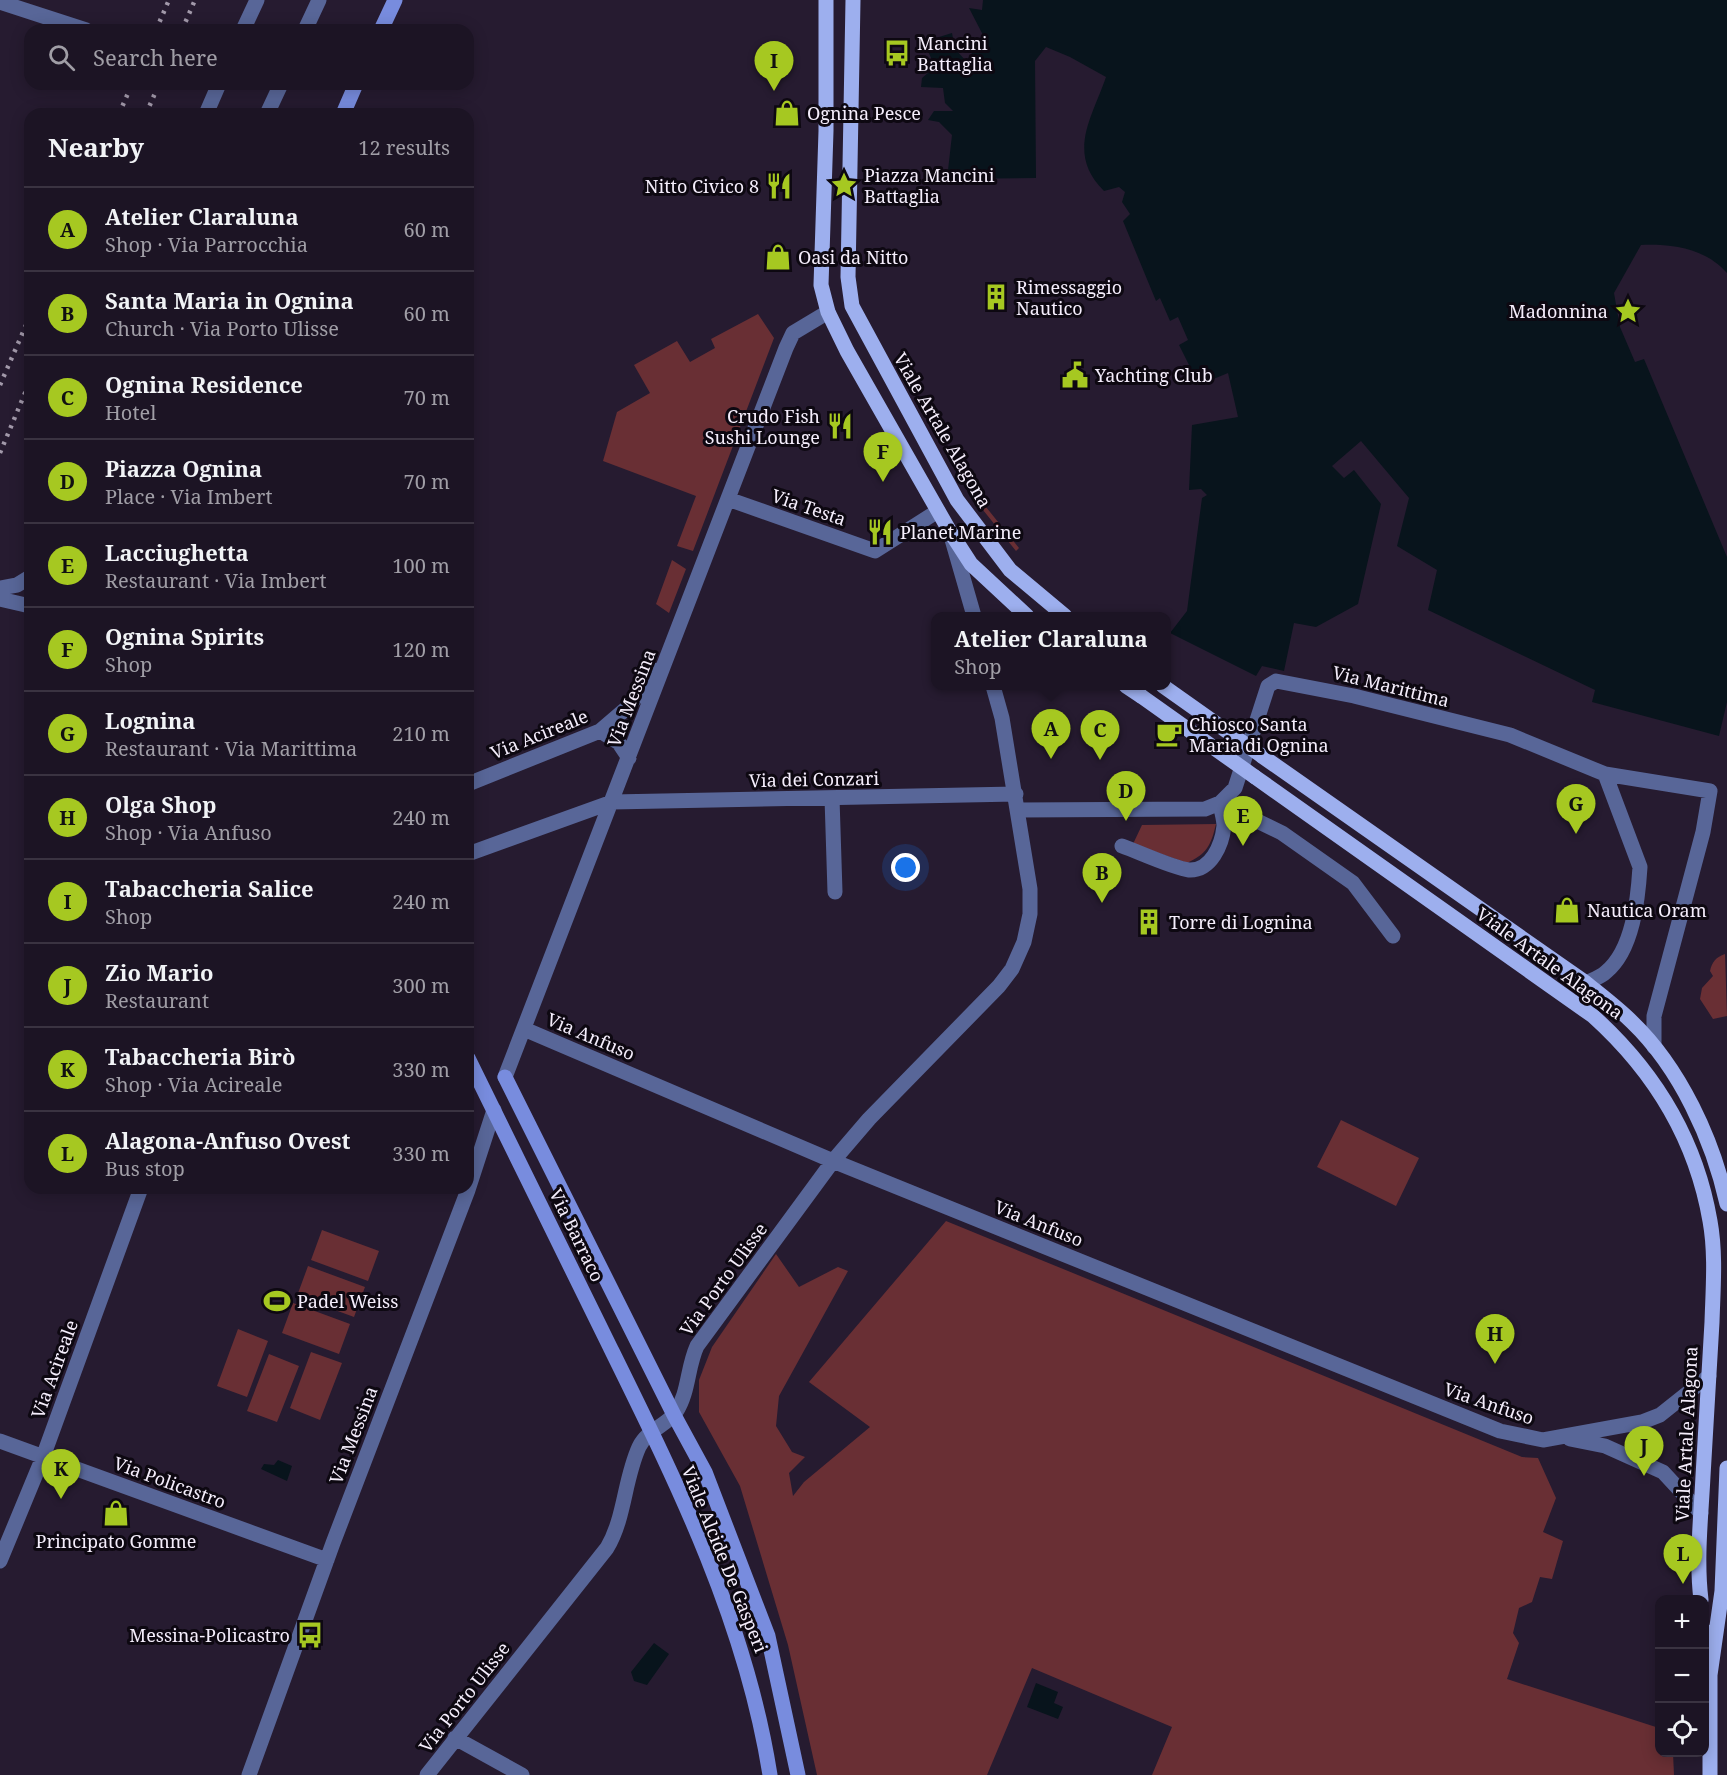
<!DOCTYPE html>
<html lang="en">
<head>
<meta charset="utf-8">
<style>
  :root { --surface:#1c1424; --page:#292131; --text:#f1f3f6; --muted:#a09ea6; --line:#3a3341; --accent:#a6c821 }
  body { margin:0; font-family:"Noto Serif",serif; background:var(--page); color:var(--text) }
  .controls { position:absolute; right:18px; bottom:18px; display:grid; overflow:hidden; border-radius:12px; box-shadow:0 3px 15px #0003 }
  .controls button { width:54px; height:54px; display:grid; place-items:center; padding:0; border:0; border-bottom:2px solid var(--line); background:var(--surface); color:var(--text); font:30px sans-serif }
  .you { position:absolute; left:906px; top:868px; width:21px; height:21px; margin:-15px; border:4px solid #fff; border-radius:50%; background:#1a73e8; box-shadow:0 0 0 9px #1a73e833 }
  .badge { display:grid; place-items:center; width:39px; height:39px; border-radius:50%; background:var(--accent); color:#111; font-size:20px; font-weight:700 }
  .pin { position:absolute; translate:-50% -50px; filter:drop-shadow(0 2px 3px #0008) }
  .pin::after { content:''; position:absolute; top:32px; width:21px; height:18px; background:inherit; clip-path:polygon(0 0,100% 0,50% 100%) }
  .popup { position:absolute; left:931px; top:612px; width:240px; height:78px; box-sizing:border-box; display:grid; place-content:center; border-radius:12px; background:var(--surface); filter:drop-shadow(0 2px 4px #0005); font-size:20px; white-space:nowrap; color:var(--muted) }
  .popup b { font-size:22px; color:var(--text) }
  .popup::after { content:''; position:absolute; left:50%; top:100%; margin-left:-12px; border:12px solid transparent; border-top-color:var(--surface) }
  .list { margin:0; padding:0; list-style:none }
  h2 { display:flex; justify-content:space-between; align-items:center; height:78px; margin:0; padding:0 24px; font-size:26px }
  h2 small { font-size:20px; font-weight:400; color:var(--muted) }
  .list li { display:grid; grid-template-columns:39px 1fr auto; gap:18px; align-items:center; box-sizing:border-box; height:84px; padding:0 24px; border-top:2px solid var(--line) }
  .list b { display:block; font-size:22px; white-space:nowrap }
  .list p { margin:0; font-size:20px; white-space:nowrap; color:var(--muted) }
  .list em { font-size:20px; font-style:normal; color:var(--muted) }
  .icon { flex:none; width:33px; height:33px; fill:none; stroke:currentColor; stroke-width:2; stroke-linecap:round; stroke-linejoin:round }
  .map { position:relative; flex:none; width:1727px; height:1775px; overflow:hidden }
  .search { position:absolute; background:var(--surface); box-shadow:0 3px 15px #0003; left:24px; top:24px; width:450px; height:66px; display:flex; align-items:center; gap:15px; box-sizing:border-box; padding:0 21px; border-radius:18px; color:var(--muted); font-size:22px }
  .panel { position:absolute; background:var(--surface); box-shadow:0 3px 15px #0003; left:24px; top:108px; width:450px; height:1086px; border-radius:18px }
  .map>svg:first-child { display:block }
  .green { fill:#692f34 }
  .water { fill:#08141c }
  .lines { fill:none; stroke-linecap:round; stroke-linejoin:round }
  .street { stroke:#586698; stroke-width:15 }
  .secondary { stroke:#788cde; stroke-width:15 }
  .primary { stroke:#9dafee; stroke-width:15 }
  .rail { stroke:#a299aa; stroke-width:4.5; stroke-dasharray:3 6; stroke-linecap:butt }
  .primary-bridge { stroke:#9dafee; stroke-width:15 }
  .labels { text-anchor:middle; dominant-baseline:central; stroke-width:6; stroke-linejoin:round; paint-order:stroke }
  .poi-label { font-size:18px; fill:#f5eefc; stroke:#0d0811; text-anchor:start }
  .street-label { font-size:18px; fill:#f5eefc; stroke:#0d0811 }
</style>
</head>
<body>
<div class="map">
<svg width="1727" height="1775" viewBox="0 0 1727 1775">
  <rect width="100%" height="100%" fill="#261b30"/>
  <path class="green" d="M758,314L774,338L693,551L677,546L696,496L603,461L617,412L650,393L634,365L677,341L690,362L715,348L711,339Z
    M958,457L986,507L1019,548L1016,551L983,510L954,460Z
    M672,560L686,569L669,613L656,604Z
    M1216,824C1211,845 1207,854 1187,863L1133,844L1142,825Z
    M1725,954L1727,1016L1713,1019L1700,999L1702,988L1713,976L1710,971C1712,962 1716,957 1725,954Z
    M1341,1120L1419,1158L1396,1206L1317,1167Z
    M946,1221L1522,1457L1538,1458L1556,1498L1543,1532L1563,1541L1552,1579L1540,1577L1532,1602L1519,1608L1513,1633L1519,1643L1507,1679L1659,1728L1660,1752L1673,1753L1674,1775H1152L1172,1727L1032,1668L987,1775H817L788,1645L740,1486L699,1412V1380L712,1347L776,1254L799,1287L838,1267L848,1271L779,1396L776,1426L792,1452L805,1457L789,1473L793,1496L804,1482L870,1427L809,1382Z
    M322,1230L379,1251L368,1281L311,1260Z
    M308,1266L365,1287L354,1317L297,1296Z
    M293,1303L350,1324L339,1354L282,1333Z
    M238,1329L268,1341L247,1397L217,1386Z
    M311,1352L342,1363L320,1420L290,1408Z
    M269,1354L299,1366L277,1422L247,1411Z"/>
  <path class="water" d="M983,0H1727V273C1705,248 1672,244 1641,245L1614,293L1620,327L1635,362L1644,359L1727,557V702L1719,736L1592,702L1595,690L1428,610L1437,570L1397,546L1409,498L1361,441L1332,466L1344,478L1354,470L1381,504L1358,604L1316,627L1294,623L1284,671L1262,666L1256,676L1170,633L1187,611L1202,498L1207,495L1201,489L1189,490L1192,425L1238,417L1228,373L1199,385L1179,345L1188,340L1178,317L1170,321L1160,298L1156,301L1123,221L1130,214L1122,202L1125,192L1119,187L1104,191C1066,153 1092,118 1106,77L1070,57L1046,47L1035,61L1036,178L947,179L952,135L939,122L928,120L934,111H953L945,103L943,88L921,87L922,78L935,67L928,51L939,37L952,33L955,49L966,61L984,37L969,8L982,10Z
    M278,1460L292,1466L287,1481L261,1469L264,1464L274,1465Z
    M654,1643L669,1654L647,1685L634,1681L631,1672Z
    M1036,1683L1058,1692L1054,1703L1063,1707L1058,1719L1027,1707Z"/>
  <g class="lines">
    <path class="street" d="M0,2L86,30
      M243,30L257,0
      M305,30L319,0
      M206,114L219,84
      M267,114L281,84
      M728,499L875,551L938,511
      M951,536L974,616
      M0,588L17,585L30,577
      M0,599L30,606
      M600,731L619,743L629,758
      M468,784L600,731L628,707L658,670
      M832,798L835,892
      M1220,803L1282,833L1353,883L1393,936
      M1018,810L1205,809L1220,803L1235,788L1268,686L1276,681L1354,696L1510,735L1605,774L1710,791L1703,832L1654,1016V1047
      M1122,846C1139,852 1173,868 1189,870C1211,871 1222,845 1224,826C1224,819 1221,810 1220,803
      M468,854L612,802L1016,794
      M1586,983C1592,980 1601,977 1606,972C1633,950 1638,899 1640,867L1605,774
      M524,1029L833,1161L1500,1431L1543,1440L1642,1422L1660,1415L1709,1376
      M505,1077L786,348L793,333L828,312
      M1570,1439L1605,1446L1663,1472L1701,1513
      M0,1441L327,1560
      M0,1561L43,1457L141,1188
      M455,1738L522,1775
      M249,1775L333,1543L468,1190L494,1110
      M427,1775L607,1548C625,1518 624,1480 639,1447C647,1430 666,1426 676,1412C689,1392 687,1368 697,1346L833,1161L869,1119L999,986L1012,969L1024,942L1030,914V889L1002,718L993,686"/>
    <path class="secondary" d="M381,30L395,0
      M343,114L356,84
      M468,1058C515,1154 563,1251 610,1347C678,1485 746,1622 770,1775
      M505,1077L674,1415L705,1472L768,1636L798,1775"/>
    <path class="primary" d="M826,0V131L821,285L828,312L847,351L949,530L971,564L1027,616
      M853,0L848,277L852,306L957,500L1010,570L1065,616
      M1126,686L1141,696
      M1262,756L1586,983C1602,996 1618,1008 1632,1022C1680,1068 1713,1140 1727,1204
      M1255,777L1593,1016C1654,1071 1696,1140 1710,1221C1716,1254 1713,1289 1712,1322C1709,1373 1706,1425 1703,1476C1701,1517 1696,1559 1701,1600
      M1704,1630L1710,1675V1775
      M1710,1675L1722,1591L1727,1468"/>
    <path class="rail" d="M156,30L169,0
      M182,30L195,0
      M119,114L132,84
      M146,114L159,84
      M0,385L30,316
      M0,453L30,381"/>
    <path class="primary-bridge" d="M1163,686L1262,756
      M1141,696L1255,777"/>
  </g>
  <defs>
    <g id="bus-bare" transform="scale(2.07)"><path d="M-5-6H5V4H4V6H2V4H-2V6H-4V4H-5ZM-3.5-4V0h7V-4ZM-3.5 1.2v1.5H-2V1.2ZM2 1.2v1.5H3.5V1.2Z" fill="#a6c821" stroke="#0d0811" stroke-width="2.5" paint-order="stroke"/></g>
    <g id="shop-bare" transform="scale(2.07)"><path d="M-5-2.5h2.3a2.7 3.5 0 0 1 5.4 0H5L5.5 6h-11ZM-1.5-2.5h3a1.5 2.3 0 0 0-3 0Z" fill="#a6c821" stroke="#0d0811" stroke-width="2.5" paint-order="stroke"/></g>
    <g id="sight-bare" transform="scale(2.07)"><path d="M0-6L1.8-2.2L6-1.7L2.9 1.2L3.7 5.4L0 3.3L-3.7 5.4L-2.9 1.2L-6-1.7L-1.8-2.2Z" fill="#a6c821" stroke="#0d0811" stroke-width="2.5" paint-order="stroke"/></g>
    <g id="restaurant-bare" transform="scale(2.07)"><path d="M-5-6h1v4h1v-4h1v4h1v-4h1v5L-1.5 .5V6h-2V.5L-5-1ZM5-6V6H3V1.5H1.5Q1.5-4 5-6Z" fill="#a6c821" stroke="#0d0811" stroke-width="2.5" paint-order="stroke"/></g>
    <g id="building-bare" transform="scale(2.07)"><path d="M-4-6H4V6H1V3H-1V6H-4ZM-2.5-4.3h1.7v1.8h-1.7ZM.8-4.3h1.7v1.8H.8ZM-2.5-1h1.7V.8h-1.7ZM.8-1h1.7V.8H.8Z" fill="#a6c821" stroke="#0d0811" stroke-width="2.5" paint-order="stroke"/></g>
    <g id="civic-bare" transform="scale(2.07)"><path d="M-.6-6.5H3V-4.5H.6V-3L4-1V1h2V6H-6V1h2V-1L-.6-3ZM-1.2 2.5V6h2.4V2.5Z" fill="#a6c821" stroke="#0d0811" stroke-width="2.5" paint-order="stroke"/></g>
    <g id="cafe-bare" transform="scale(2.07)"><path d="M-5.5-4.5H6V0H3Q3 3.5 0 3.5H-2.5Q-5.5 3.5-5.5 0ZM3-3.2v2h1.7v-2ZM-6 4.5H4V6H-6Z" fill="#a6c821" stroke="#0d0811" stroke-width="2.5" paint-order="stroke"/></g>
    <g id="stadium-bare" transform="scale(2.07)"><path d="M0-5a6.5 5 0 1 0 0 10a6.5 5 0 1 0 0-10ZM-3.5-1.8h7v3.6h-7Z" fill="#a6c821" stroke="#0d0811" stroke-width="2.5" paint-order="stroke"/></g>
  </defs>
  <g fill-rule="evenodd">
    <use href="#bus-bare" x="897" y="53"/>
    <use href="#shop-bare" x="787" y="113"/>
    <use href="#sight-bare" x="844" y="185"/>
    <use href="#restaurant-bare" x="779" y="186"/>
    <use href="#shop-bare" x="778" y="257"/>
    <use href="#building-bare" x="996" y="297"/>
    <use href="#sight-bare" x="1628" y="311"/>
    <use href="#civic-bare" x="1075" y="375"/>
    <use href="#restaurant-bare" x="840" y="426"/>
    <use href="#restaurant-bare" x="880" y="532"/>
    <use href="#cafe-bare" x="1169" y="734"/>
    <use href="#shop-bare" x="1567" y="910"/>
    <use href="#building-bare" x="1149" y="922"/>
    <use href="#stadium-bare" x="277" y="1301"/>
    <use href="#shop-bare" x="116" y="1513"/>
    <use href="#bus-bare" x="310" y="1635"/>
  </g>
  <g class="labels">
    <g class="poi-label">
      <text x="917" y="43">Mancini<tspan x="917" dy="21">Battaglia</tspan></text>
      <text x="807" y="113">Ognina Pesce</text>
      <text x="864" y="175">Piazza Mancini<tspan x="864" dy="21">Battaglia</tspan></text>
      <text x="759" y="186" text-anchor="end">Nitto Civico 8</text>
      <text x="798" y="257">Oasi da Nitto</text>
      <text x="1016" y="287">Rimessaggio<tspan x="1016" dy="21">Nautico</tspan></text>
      <text x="1608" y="311" text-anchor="end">Madonnina</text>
      <text x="1095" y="375">Yachting Club</text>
      <text x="820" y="416" text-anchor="end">Crudo Fish<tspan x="820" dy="21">Sushi Lounge</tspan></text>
      <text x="900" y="532">Planet Marine</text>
      <text x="1189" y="724">Chiosco Santa<tspan x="1189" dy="21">Maria di Ognina</tspan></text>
      <text x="1587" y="910">Nautica Oram</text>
      <text x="1169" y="922">Torre di Lognina</text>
      <text x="297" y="1301">Padel Weiss</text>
      <text x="116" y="1541" text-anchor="middle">Principato Gomme</text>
      <text x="290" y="1635" text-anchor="end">Messina-Policastro</text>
    </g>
    <g class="street-label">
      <text transform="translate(943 430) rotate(60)">Viale Artale Alagona</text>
      <text transform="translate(809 507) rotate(19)">Via Testa</text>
      <text transform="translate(1391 686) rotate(14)">Via Marittima</text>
      <text transform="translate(631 698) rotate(-69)">Via Messina</text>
      <text transform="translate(539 734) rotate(-22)">Via Acireale</text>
      <text transform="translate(814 779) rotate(-1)">Via dei Conzari</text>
      <text transform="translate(1550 963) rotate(36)">Viale Artale Alagona</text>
      <text transform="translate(591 1036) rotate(23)">Via Anfuso</text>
      <text transform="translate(1039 1223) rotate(22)">Via Anfuso</text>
      <text transform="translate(577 1235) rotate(64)">Via Barraco</text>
      <text transform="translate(723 1279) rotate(-54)">Via Porto Ulisse</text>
      <text transform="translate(54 1369) rotate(-70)">Via Acireale</text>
      <text transform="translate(1489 1403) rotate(19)">Via Anfuso</text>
      <text transform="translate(1686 1434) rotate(-87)">Viale Artale Alagona</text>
      <text transform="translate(353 1435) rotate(-69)">Via Messina</text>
      <text transform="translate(170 1482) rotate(20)">Via Policastro</text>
      <text transform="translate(725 1559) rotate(68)">Viale Alcide De Gasperi</text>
      <text transform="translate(464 1697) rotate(-52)">Via Porto Ulisse</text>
    </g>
  </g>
</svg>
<div class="controls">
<button>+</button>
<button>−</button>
<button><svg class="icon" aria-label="locate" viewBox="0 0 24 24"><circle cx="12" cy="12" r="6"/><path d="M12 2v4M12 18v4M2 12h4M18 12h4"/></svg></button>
</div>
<div class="you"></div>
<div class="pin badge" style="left:1051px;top:759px">A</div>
<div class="popup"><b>Atelier Claraluna</b>Shop</div>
<div class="pin badge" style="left:1102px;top:903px">B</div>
<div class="pin badge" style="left:1100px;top:760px">C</div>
<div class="pin badge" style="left:1126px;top:821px">D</div>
<div class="pin badge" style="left:1243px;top:846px">E</div>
<div class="pin badge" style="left:883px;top:482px">F</div>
<div class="pin badge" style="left:1576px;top:834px">G</div>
<div class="pin badge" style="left:1495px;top:1364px">H</div>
<div class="pin badge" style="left:774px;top:91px">I</div>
<div class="pin badge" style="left:1644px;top:1476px">J</div>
<div class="pin badge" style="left:61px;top:1499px">K</div>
<div class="pin badge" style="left:1683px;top:1584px">L</div>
<div class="search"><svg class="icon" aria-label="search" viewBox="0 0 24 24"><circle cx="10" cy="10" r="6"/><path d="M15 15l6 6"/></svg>Search here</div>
<section class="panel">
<h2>Nearby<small>12 results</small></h2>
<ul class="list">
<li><span class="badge">A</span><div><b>Atelier Claraluna</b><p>Shop · Via Parrocchia</p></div><em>60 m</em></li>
<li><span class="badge">B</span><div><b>Santa Maria in Ognina</b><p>Church · Via Porto Ulisse</p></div><em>60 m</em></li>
<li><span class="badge">C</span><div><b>Ognina Residence</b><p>Hotel</p></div><em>70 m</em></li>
<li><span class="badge">D</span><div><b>Piazza Ognina</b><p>Place · Via Imbert</p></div><em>70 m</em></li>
<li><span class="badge">E</span><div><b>Lacciughetta</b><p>Restaurant · Via Imbert</p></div><em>100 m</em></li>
<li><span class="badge">F</span><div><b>Ognina Spirits</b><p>Shop</p></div><em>120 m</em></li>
<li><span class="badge">G</span><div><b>Lognina</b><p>Restaurant · Via Marittima</p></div><em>210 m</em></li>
<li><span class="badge">H</span><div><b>Olga Shop</b><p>Shop · Via Anfuso</p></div><em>240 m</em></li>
<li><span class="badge">I</span><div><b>Tabaccheria Salice</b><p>Shop</p></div><em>240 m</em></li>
<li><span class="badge">J</span><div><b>Zio Mario</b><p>Restaurant</p></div><em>300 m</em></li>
<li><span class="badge">K</span><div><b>Tabaccheria Birò</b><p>Shop · Via Acireale</p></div><em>330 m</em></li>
<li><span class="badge">L</span><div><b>Alagona-Anfuso Ovest</b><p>Bus stop</p></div><em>330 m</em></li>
</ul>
</section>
</div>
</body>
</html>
